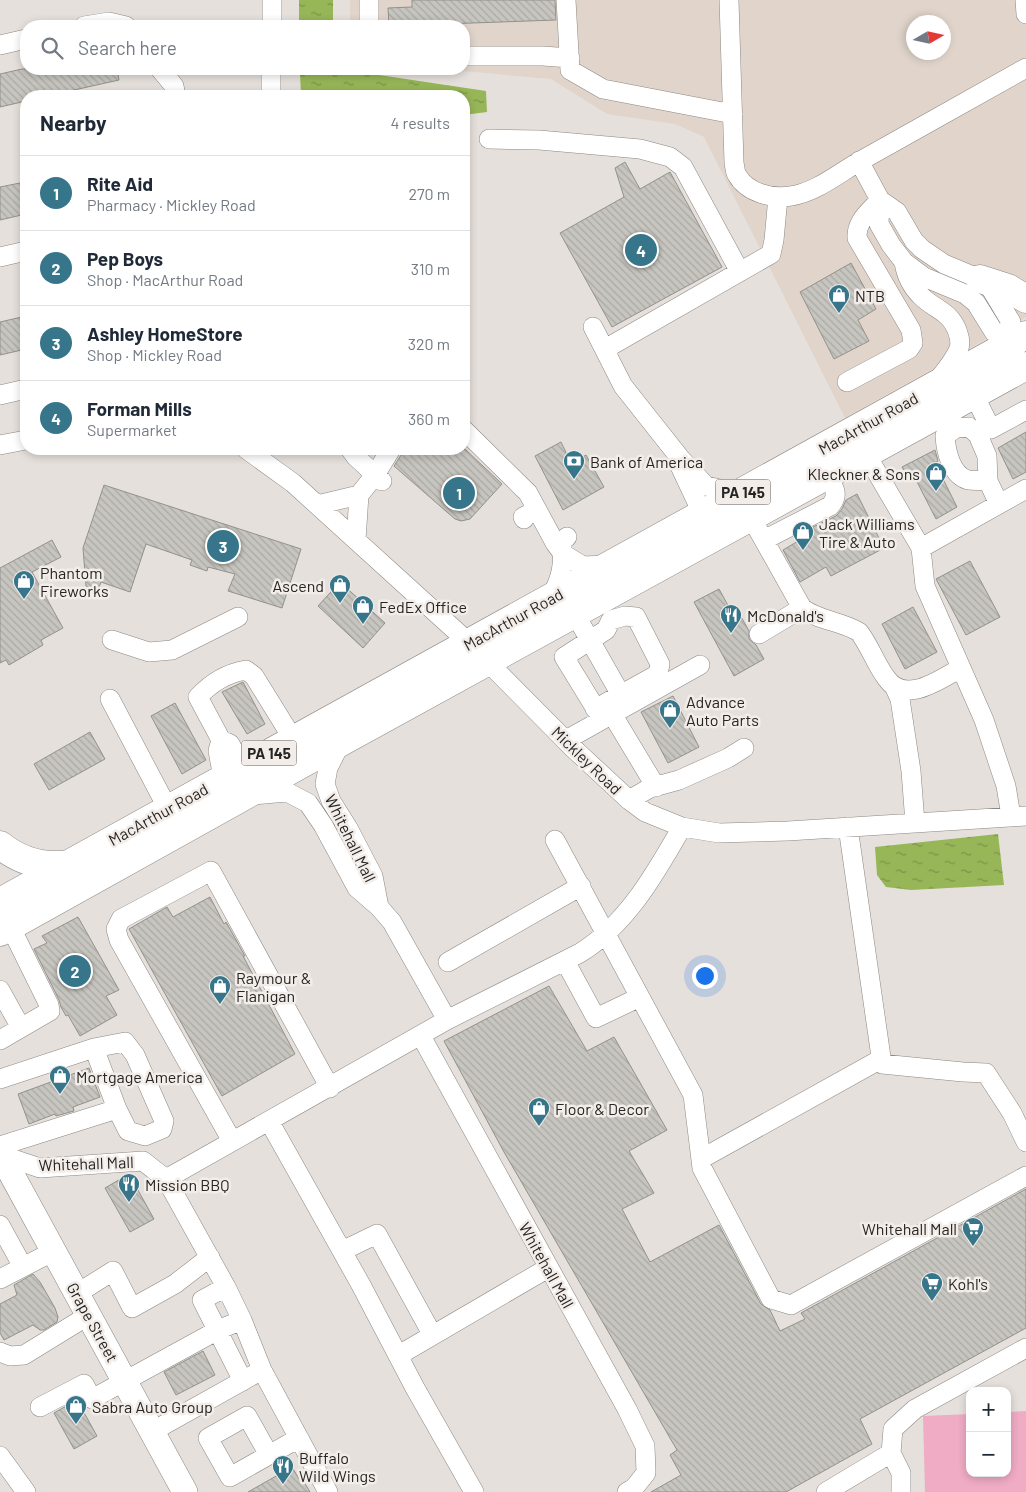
<!DOCTYPE html>
<html lang="en">
<head>
<meta charset="utf-8">
<style>
  :root { --surface:#fff; --page:#f2f2f3; --text:#1f2937; --muted:#747a83; --line:#e0e1e3; --accent:#37768a }
  body { margin:0; font-family:Barlow,sans-serif; background:var(--page); color:var(--text) }
  .controls { position:absolute; right:15px; bottom:15px; display:grid; overflow:hidden; border-radius:10px; box-shadow:0 2px 8px #0003 }
  .controls button { width:45px; height:45px; display:grid; place-items:center; padding:0; border:0; border-bottom:1px solid var(--line); background:var(--surface); color:var(--text); font:25px sans-serif }
  .compass { position:absolute; left:906px; top:15px; width:45px; height:45px; border-radius:50%; background:var(--surface); box-shadow:0 2px 8px #0003; rotate:81deg }
  .you { position:absolute; left:704px; top:975px; width:18px; height:18px; margin:-12px; border:4px solid #fff; border-radius:50%; background:#1a73e8; box-shadow:0 0 0 8px #1a73e833 }
  .badge { display:grid; place-items:center; width:32px; height:32px; border-radius:50%; background:var(--accent); color:#fff; font-size:16px; font-weight:700 }
  .pin { position:absolute; translate:-50% -50%; border:2px solid #fff; box-shadow:0 1px 5px #0006 }
  .list { margin:0; padding:0; list-style:none }
  h2 { display:flex; justify-content:space-between; align-items:center; height:65px; margin:0; padding:0 20px; font-size:21px }
  h2 small { font-size:16px; font-weight:400; color:var(--muted) }
  .list li { display:grid; grid-template-columns:32px 1fr auto; gap:15px; align-items:center; box-sizing:border-box; height:75px; padding:0 20px; border-top:1px solid var(--line) }
  .list b { display:block; font-size:19px; white-space:nowrap }
  .list p { margin:0; font-size:16px; white-space:nowrap; color:var(--muted) }
  .list em { font-size:16px; font-style:normal; color:var(--muted) }
  .icon { flex:none; width:28px; height:28px; fill:none; stroke:currentColor; stroke-width:2; stroke-linecap:round; stroke-linejoin:round }
  .map { position:relative; flex:none; width:1026px; height:1492px; overflow:hidden }
  .search { position:absolute; background:var(--surface); box-shadow:0 2px 8px #0003; left:20px; top:20px; width:450px; height:55px; display:flex; align-items:center; gap:12px; box-sizing:border-box; padding:0 18px; border-radius:20px; color:var(--muted); font-size:19px }
  .panel { position:absolute; background:var(--surface); box-shadow:0 2px 8px #0003; left:20px; top:90px; width:450px; height:365px; border-radius:20px }
  .map>svg:first-child { display:block }
  .built { fill:#e1d5cb; fill-rule:evenodd }
  .park { fill:#efacc4 }
  .water { fill:url(#water-ripples) }
  .building { fill:url(#building-back-hatch); stroke:#93918b }
  .lines { fill:none; stroke-linecap:round; stroke-linejoin:round }
  .minor-casing { stroke:#8c8782; stroke-width:20 }
  .major-casing { stroke:#8c8782; stroke-width:26 }
  .highway-casing { stroke:#8c8782; stroke-width:29 }
  .minor { stroke:#fff; stroke-width:19 }
  .major { stroke:#fff; stroke-width:25 }
  .highway { stroke:#fff; stroke-width:28 }
  .labels { text-anchor:middle; dominant-baseline:central; stroke-width:5; stroke-linejoin:round; paint-order:stroke }
  .shield { fill:#f3ede9; stroke:#64615e; stroke-width:1 }
  .shield-label { font-size:15px; font-weight:bold; fill:#272523 }
  .poi-label { font-size:16px; fill:#272523; stroke:#f3ede9; text-anchor:start }
  .street-label { font-size:16px; fill:#272523; stroke:#f3ede9 }
</style>
</head>
<body>
<div class="map">
<svg width="1026" height="1492" viewBox="0 0 1026 1492">
  <defs>
    <pattern id="water-ripples" width="26" height="14" patternUnits="userSpaceOnUse" patternTransform="scale(1.25)"><rect width="26" height="14" fill="#96b657"/><path d="M2 4q2-2 4 0t4 0M15 11q2-2 4 0t4 0" fill="none" stroke="#7a9448"/></pattern>
    <pattern id="building-back-hatch" width="6" height="6" patternUnits="userSpaceOnUse" patternTransform="scale(1.25)"><rect width="6" height="6" fill="#c7c5bf"/><path d="M-1 5l2 2M0 0l6 6M5-1l2 2" fill="none" stroke="#aba9a4"/></pattern>
  </defs>
  <rect width="100%" height="100%" fill="#e6e0dc"/>
  <path class="built" d="M350,0H1026V317L845,418L704,137L675,124L607,114L551,79L439,69H464V26H350ZM914,22H944V52H914Z"/>
  <path class="park" d="M1026,1411V1492H925L923,1416L970,1414V1473H1007V1412Z"/>
  <path class="water" d="M299,0H333V26H299Z
    M339,69L486,91L487,112L464,115V96H301L300,73Z
    M998,834L1004,885L911,890L886,887L877,875L875,847Z"/>
  <path class="building" d="M412,0H555L556,20L389,26L388,8L412,7Z
    M22,69H117L119,80L47,96H26V101L0,107V74Z
    M625,162L640,189L670,172L722,267L612,327L560,233L624,197L615,168Z
    M20,183L26,207V214L0,220V187Z
    M851,263L876,309L858,320L869,341L834,359L800,292Z
    M26,316V349L0,355V322Z
    M1026,432V472L1013,479L998,448Z
    M561,442L571,463L586,455L604,487L563,510L535,456Z
    M405,449H465L502,484L470,519L461,521L455,519L394,466Z
    M935,450L938,461L935,463L957,507L936,519L913,474L908,477L902,467Z
    M104,485L301,549L282,608L228,591L235,574L208,567L207,571L190,565L192,560L146,544L130,592L101,582L98,590L86,586L83,548Z
    M857,494L884,548L831,576L826,567L800,582L783,550L810,534L807,530L836,516L842,509L846,500Z
    M52,540L61,557L32,572L63,628L41,640L43,645L9,665L6,660L0,663V568Z
    M970,561L1000,617L966,635L936,579Z
    M340,582L385,623L363,648L318,606Z
    M719,589L730,609L735,606L749,631V639L756,645L764,659L734,676L694,602Z
    M913,607L937,652L905,669L882,624Z
    M243,682L265,724L247,734L222,692Z
    M673,696L699,747L668,763L641,712Z
    M175,703L206,760L182,774L151,716Z
    M90,732L105,759L49,790L34,764Z
    M210,897L224,924L226,922L245,956H243L295,1054L222,1096L129,929L167,907L173,917Z
    M78,917L119,990L106,996L117,1015L80,1036L68,1015L66,1016L61,1007L59,1000L34,949L47,943L42,936Z
    M549,986L587,1051L614,1037L667,1130L629,1151L654,1193L622,1209L650,1262L719,1225L761,1304L770,1310L780,1331L805,1319L801,1313L1026,1189V1328L860,1419L872,1444L786,1492H651L681,1475L670,1455L677,1450L504,1152L444,1041Z
    M89,1068L100,1097L73,1107L74,1111L56,1116L55,1114L29,1124L18,1094Z
    M129,1174L154,1219L130,1232L105,1188Z
    M33,1274L40,1282L55,1308L58,1317L57,1322L44,1330H40L33,1325L4,1340L0,1333V1304L17,1295L14,1285Z
    M203,1351L215,1375L176,1395L164,1372Z
    M77,1400L97,1436L74,1449L54,1413Z
    M292,1467L299,1479L301,1477L310,1492H248Z"/>
  <g class="lines">
    <g class="minor-casing">
      <path id="minor" d="M566,0L570,70L603,89L733,114
        M729,0L734,163C735,167 735,172 737,175C747,193 772,199 791,196C817,192 840,172 862,160C917,129 971,99 1026,68
        M1025,0L1026,14
        M84,26L109,22L126,26
        M272,26V0
        M369,26V0
        M0,45L26,39
        M464,56H543L570,58
        M160,69L174,86L176,96
        M271,96V69
        M489,139L539,140L640,149L670,157L683,167L740,272
        M859,161L880,200L897,212L914,241L922,249L944,264L980,279L990,287L1011,322V334L1016,340
        M880,200L879,224L891,245L904,262L924,277L965,294L976,303L994,332L1011,334
        M0,257L26,251
        M904,262C906,276 911,286 921,296C935,310 951,311 958,333C960,339 961,345 958,351C953,362 945,371 938,380
        M593,327L623,386L680,458L706,486L725,490L743,491
        M605,349L771,254L774,240L778,197
        M847,382L909,349L913,343L911,330L857,238C856,221 869,212 880,200
        M0,395L26,389
        M974,395L991,429L1026,410
        M947,410L956,428L969,427L978,435L987,456L988,481L999,504
        M956,428L945,436C946,451 951,475 968,480C974,481 982,480 988,481
        M464,430L528,493L555,543L563,554L583,566L607,565
        M0,445L26,440
        M246,449L293,483L467,641L573,748L629,800L645,812L682,827L719,833L788,831L1026,816
        M350,449L356,457L382,481
        M866,454L921,548L925,586L984,720L1006,786L1011,816
        M679,464L703,515
        M317,505L359,495
        M751,517L802,608L759,634
        M524,519L523,517L537,510
        M356,540L359,495L375,475L391,449
        M764,540L830,506C840,495 834,487 827,475
        M921,548L1026,489
        M550,598C561,580 565,563 561,542L567,537
        M802,608C819,621 841,621 859,632C870,646 876,665 887,679C906,705 940,679 961,668
        M575,614L621,695
        M112,640L149,652L172,650L238,617
        M895,688L900,699L911,771L915,823
        M110,699L168,809
        M595,709L658,674L660,664L636,617L625,616L611,620L606,630L564,657L602,719
        M612,714L656,787
        M221,740L230,744L242,767
        M566,740L700,665
        M341,742L328,768L325,784L331,801L348,828L373,876L379,907
        M223,778L218,751L221,740L198,697C211,683 228,673 246,670L254,676L293,739
        M253,795L287,792L308,803L323,825L357,888L379,907L392,922L447,1020
        M629,800L650,788L679,780L728,758L744,748
        M848,827L882,1064L963,1072L986,1073L1012,1113L1026,1142
        M555,840L693,1095L702,1168L771,1299L791,1305L1026,1176
        M565,961L596,1018L640,997
        M448,962L581,886
        M0,990L21,1028
        M421,1036L627,1409L645,1446L646,1473L634,1488L627,1492
        M0,1040L50,1011L49,1005L10,926
        M94,1048L125,1042L135,1055L164,1121L162,1129L145,1136L128,1131L117,1109
        M0,1079L94,1048L117,1109L0,1146
        M269,1121L361,1285L415,1388L474,1492
        M232,1141L119,940L116,929L121,919L211,871L330,1088
        M1,1155L40,1168L143,1161L166,1179L226,1287L242,1320L262,1370L328,1492
        M701,1159L881,1059
        M166,1179L447,1020L580,953C627,924 655,874 682,827
        M0,1225L23,1267
        M342,1251L377,1234L432,1334
        M0,1279L54,1251
        M226,1287L202,1300L243,1381
        M78,1293L113,1271L132,1308L175,1284L210,1257
        M0,1352L10,1356L24,1355L89,1315
        M399,1355L548,1268
        M40,1407L84,1384L92,1399L218,1330L242,1320
        M153,1431L262,1370
        M891,1453L901,1473V1492
        M269,1455L247,1416L208,1438L230,1477L299,1438
        M0,1456L26,1492
        M826,1492L891,1453L893,1429L915,1409L1026,1348"/>
    </g>
    <g class="major-casing">
      <path id="major" d="M0,1153L185,1492"/>
    </g>
    <g class="highway-casing">
      <path id="highway" d="M980,279L1008,288L1026,299
        M0,845C20,861 42,868 68,864
        M0,902L1026,335
        M0,932L341,742L1026,366
        M0,1155H1"/>
    </g>
    <use href="#minor" class="minor"/>
    <use href="#major" class="major"/>
    <use href="#highway" class="highway"/>
  </g>
  <defs>
    <g id="shop-pin" transform="scale(1.125)"><path d="M0 17L-7.5 6A9.5 9.5 0 1 1 7.5 6Z" fill="#37768a" stroke="#f3ede9"/><path d="M-5-2.5h2.3a2.7 3.5 0 0 1 5.4 0H5L5.5 6h-11ZM-1.5-2.5h3a1.5 2.3 0 0 0-3 0Z" fill="#fff"/></g>
    <g id="bank-pin" transform="scale(1.125)"><path d="M0 17L-7.5 6A9.5 9.5 0 1 1 7.5 6Z" fill="#37768a" stroke="#f3ede9"/><path d="M-6-4H6V4H-6ZM0-2.3a2.3 2.3 0 1 0 0 4.6a2.3 2.3 0 1 0 0-4.6Z" fill="#fff"/></g>
    <g id="restaurant-pin" transform="scale(1.125)"><path d="M0 17L-7.5 6A9.5 9.5 0 1 1 7.5 6Z" fill="#37768a" stroke="#f3ede9"/><path d="M-5-6h1v4h1v-4h1v4h1v-4h1v5L-1.5 .5V6h-2V.5L-5-1ZM5-6V6H3V1.5H1.5Q1.5-4 5-6Z" fill="#fff"/></g>
    <g id="supermarket-pin" transform="scale(1.125)"><path d="M0 17L-7.5 6A9.5 9.5 0 1 1 7.5 6Z" fill="#37768a" stroke="#f3ede9"/><path d="M-6-5.5h2.5l.6 2H6L4.5 2H-2.5L-4.4-4H-6ZM-1.5 3.2a1.3 1.3 0 1 0 .1 0ZM3 3.2a1.3 1.3 0 1 0 .1 0Z" fill="#fff"/></g>
  </defs>
  <g fill-rule="evenodd">
    <use href="#shop-pin" x="839" y="295"/>
    <use href="#bank-pin" x="574" y="461"/>
    <use href="#shop-pin" x="936" y="473"/>
    <use href="#shop-pin" x="803" y="532"/>
    <use href="#shop-pin" x="24" y="581"/>
    <use href="#shop-pin" x="340" y="585"/>
    <use href="#shop-pin" x="363" y="606"/>
    <use href="#restaurant-pin" x="731" y="615"/>
    <use href="#shop-pin" x="670" y="710"/>
    <use href="#shop-pin" x="220" y="986"/>
    <use href="#shop-pin" x="60" y="1076"/>
    <use href="#shop-pin" x="539" y="1108"/>
    <use href="#restaurant-pin" x="129" y="1184"/>
    <use href="#supermarket-pin" x="973" y="1228"/>
    <use href="#supermarket-pin" x="932" y="1283"/>
    <use href="#shop-pin" x="76" y="1406"/>
    <use href="#restaurant-pin" x="283" y="1466"/>
  </g>
  <g class="labels">
    <g class="shield">
      <rect x="715.5" y="479.5" width="55" height="25" rx="4"/>
      <rect x="241.5" y="740.5" width="55" height="25" rx="4"/>
    </g>
    <g class="shield-label">
      <text x="743" y="492">PA 145</text>
      <text x="269" y="753">PA 145</text>
    </g>
    <g class="poi-label">
      <text x="855" y="295">NTB</text>
      <text x="590" y="461">Bank of America</text>
      <text x="920" y="473" text-anchor="end">Kleckner &amp; Sons</text>
      <text x="819" y="523">Jack Williams<tspan x="819" dy="18">Tire &amp; Auto</tspan></text>
      <text x="40" y="572">Phantom<tspan x="40" dy="18">Fireworks</tspan></text>
      <text x="324" y="585" text-anchor="end">Ascend</text>
      <text x="379" y="606">FedEx Office</text>
      <text x="747" y="615">McDonald's</text>
      <text x="686" y="701">Advance<tspan x="686" dy="18">Auto Parts</tspan></text>
      <text x="236" y="977">Raymour &amp;<tspan x="236" dy="18">Flanigan</tspan></text>
      <text x="76" y="1076">Mortgage America</text>
      <text x="555" y="1108">Floor &amp; Decor</text>
      <text x="145" y="1184">Mission BBQ</text>
      <text x="957" y="1228" text-anchor="end">Whitehall Mall</text>
      <text x="948" y="1283">Kohl's</text>
      <text x="92" y="1406">Sabra Auto Group</text>
      <text x="299" y="1457">Buffalo<tspan x="299" dy="18">Wild Wings</tspan></text>
    </g>
    <g class="street-label">
      <text transform="translate(868 423) rotate(-29)">MacArthur Road</text>
      <text transform="translate(513 619) rotate(-29)">MacArthur Road</text>
      <text transform="translate(587 760) rotate(44)">Mickley Road</text>
      <text transform="translate(158 814) rotate(-29)">MacArthur Road</text>
      <text transform="translate(351 838) rotate(64)">Whitehall Mall</text>
      <text transform="translate(86 1163) rotate(-2)">Whitehall Mall</text>
      <text transform="translate(547 1265) rotate(61)">Whitehall Mall</text>
      <text transform="translate(93 1322) rotate(61)">Grape Street</text>
    </g>
  </g>
</svg>
<div class="controls">
<button>+</button>
<button>−</button>
</div>
<svg class="compass" viewBox="-18 -18 36 36"><path d="M0-13l5 13h-10z" fill="#e53935"/><path d="M0 13l5-13h-10z" fill="#747a83"/></svg>
<div class="you"></div>
<div class="pin badge" style="left:459px;top:493px">1</div>
<div class="pin badge" style="left:75px;top:971px">2</div>
<div class="pin badge" style="left:223px;top:546px">3</div>
<div class="pin badge" style="left:641px;top:250px">4</div>
<div class="search"><svg class="icon" aria-label="search" viewBox="0 0 24 24"><circle cx="10" cy="10" r="6"/><path d="M15 15l6 6"/></svg>Search here</div>
<section class="panel">
<h2>Nearby<small>4 results</small></h2>
<ul class="list">
<li><span class="badge">1</span><div><b>Rite Aid</b><p>Pharmacy · Mickley Road</p></div><em>270 m</em></li>
<li><span class="badge">2</span><div><b>Pep Boys</b><p>Shop · MacArthur Road</p></div><em>310 m</em></li>
<li><span class="badge">3</span><div><b>Ashley HomeStore</b><p>Shop · Mickley Road</p></div><em>320 m</em></li>
<li><span class="badge">4</span><div><b>Forman Mills</b><p>Supermarket</p></div><em>360 m</em></li>
</ul>
</section>
</div>
</body>
</html>
